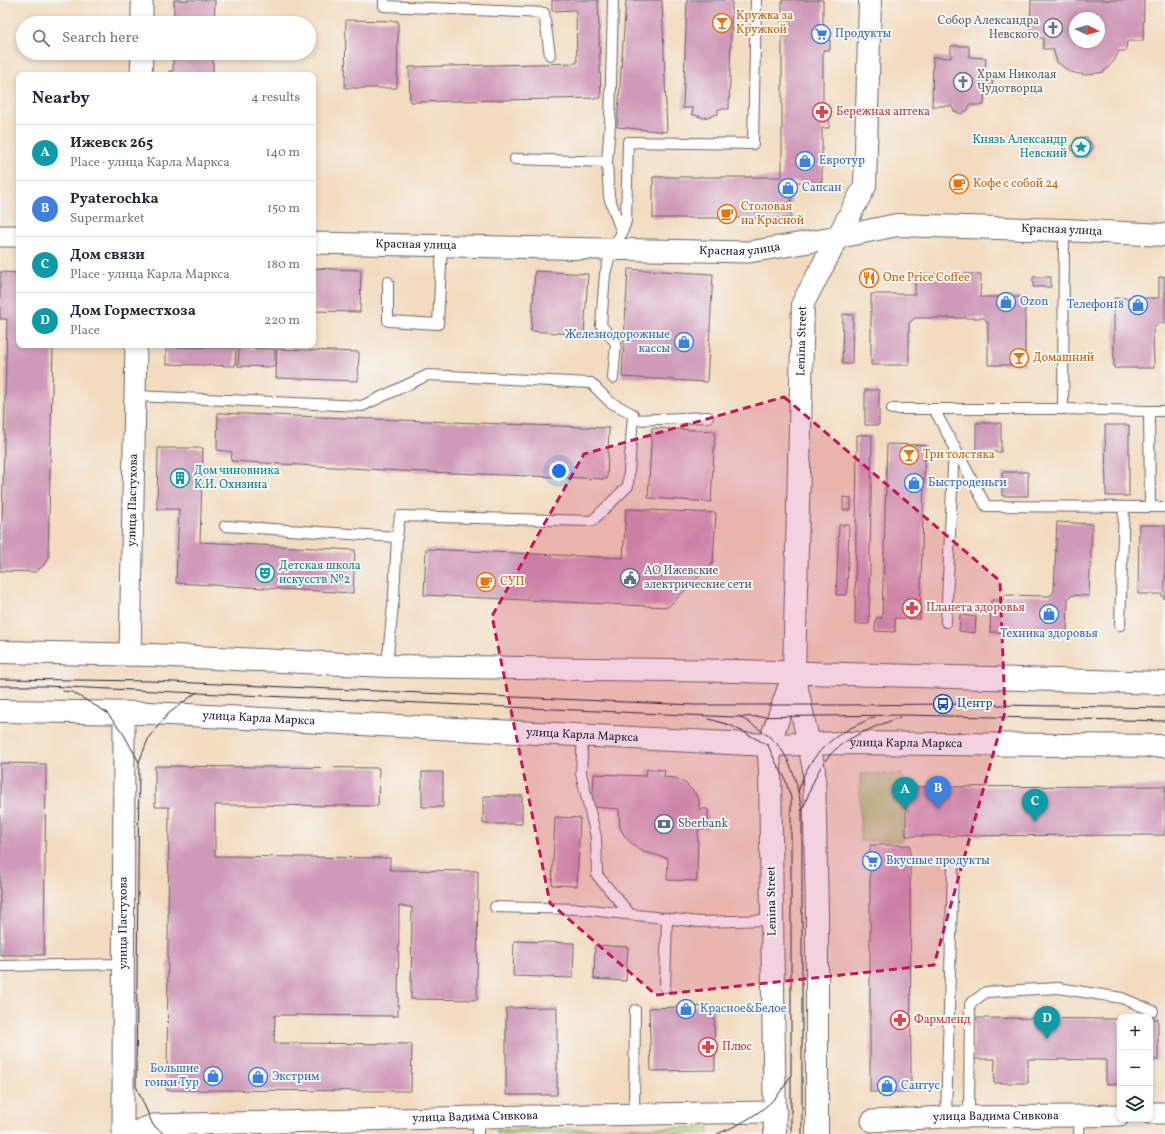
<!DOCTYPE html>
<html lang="en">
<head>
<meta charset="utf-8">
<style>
  :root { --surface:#fff; --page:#f2f2f3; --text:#1f2937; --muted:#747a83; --line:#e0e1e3; --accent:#1f6fb2 }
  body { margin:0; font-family:Vollkorn,serif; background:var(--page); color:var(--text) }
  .controls { position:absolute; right:12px; bottom:12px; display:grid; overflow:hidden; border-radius:8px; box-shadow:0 2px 6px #0003 }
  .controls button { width:36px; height:36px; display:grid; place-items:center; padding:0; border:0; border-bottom:1px solid var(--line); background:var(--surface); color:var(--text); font:20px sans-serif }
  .compass { position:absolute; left:1069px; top:12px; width:36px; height:36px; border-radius:50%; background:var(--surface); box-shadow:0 2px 6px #0003; rotate:96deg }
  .you { position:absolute; left:559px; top:471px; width:14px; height:14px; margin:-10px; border:3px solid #fff; border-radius:50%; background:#1a73e8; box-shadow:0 0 0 6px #1a73e833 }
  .badge { display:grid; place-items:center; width:26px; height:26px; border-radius:50%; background:var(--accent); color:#fff; font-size:13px; font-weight:700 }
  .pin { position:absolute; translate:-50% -33px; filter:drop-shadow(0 1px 2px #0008) }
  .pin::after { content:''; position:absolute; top:21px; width:14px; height:12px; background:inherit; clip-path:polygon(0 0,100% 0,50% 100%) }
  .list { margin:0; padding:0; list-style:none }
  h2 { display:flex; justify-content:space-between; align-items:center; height:52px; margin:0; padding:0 16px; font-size:17px }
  h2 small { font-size:13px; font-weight:400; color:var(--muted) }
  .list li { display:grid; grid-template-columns:26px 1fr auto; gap:12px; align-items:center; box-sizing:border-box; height:56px; padding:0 16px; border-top:1px solid var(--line) }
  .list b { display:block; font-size:15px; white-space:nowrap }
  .list p { margin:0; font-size:13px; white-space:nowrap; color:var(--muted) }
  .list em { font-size:13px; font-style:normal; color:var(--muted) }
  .icon { flex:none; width:22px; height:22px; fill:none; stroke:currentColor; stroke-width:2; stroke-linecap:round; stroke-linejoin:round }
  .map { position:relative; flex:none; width:1165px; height:1134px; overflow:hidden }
  .search { position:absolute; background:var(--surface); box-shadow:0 2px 6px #0003; left:16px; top:16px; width:300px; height:44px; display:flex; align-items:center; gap:10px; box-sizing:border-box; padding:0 14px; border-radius:22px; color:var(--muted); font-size:15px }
  .panel { position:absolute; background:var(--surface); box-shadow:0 2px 6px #0003; left:16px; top:72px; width:300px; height:276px; border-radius:8px }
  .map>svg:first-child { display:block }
  .green { fill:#accb73; stroke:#677657 }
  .building { fill:#cf99b8; fill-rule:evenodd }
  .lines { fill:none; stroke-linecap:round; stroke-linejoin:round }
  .service-casing { stroke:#6b636a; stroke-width:12 }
  .minor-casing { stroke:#6b636a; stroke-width:23 }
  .tertiary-casing { stroke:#6b636a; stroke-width:24 }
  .secondary-casing { stroke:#6b636a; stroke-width:24 }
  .primary-casing { stroke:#6b636a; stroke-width:24 }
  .service { stroke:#fff; stroke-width:10 }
  .minor { stroke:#fff; stroke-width:21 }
  .tertiary { stroke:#fff; stroke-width:22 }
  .secondary { stroke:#fff; stroke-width:22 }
  .primary { stroke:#fff; stroke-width:22 }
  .tram { stroke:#22223b; stroke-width:1 }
  .marked { fill:#c2185b; fill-opacity:0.2; stroke:#c2185b; stroke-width:3; stroke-dasharray:8 5; stroke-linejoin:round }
  .labels { text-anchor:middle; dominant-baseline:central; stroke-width:4; stroke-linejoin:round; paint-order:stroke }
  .food-label { font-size:12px; fill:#c56008; stroke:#f6f6f2; text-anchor:start }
  .worship-label { font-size:12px; fill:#5b616d; stroke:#f6f6f2; text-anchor:end }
  .shop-label { font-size:12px; fill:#366cbe; stroke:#f6f6f2; text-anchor:start }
  .health-label { font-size:12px; fill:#be3a42; stroke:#f6f6f2; text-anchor:start }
  .culture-label { font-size:12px; fill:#0d838f; stroke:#f6f6f2; text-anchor:start }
  .street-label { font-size:12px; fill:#22223b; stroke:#f6f6f2 }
  .service-label { font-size:12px; fill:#4e5e75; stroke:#f6f6f2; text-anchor:start }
  .transit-label { font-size:12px; fill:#164399; stroke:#f6f6f2; text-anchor:start }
</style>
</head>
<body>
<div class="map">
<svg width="1165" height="1134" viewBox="0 0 1165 1134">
  <rect width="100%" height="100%" fill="#f6f6f2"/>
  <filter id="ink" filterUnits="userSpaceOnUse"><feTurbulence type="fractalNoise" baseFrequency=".025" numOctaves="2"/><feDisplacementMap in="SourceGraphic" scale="8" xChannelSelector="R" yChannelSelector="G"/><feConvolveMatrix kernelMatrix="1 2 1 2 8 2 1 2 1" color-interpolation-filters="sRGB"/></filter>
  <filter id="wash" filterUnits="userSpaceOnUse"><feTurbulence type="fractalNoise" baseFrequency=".012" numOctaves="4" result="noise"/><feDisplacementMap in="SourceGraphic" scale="16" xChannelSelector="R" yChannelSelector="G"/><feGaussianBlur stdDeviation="0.9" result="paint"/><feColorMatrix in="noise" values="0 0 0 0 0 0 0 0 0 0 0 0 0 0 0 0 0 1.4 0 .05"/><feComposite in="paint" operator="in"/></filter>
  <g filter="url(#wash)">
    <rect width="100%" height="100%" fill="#f3dbc0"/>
    <path class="green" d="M860,774H902L903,841H860Z
      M709,1127V1134H497V1130Z"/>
    <g id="blocks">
      <path class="building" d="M174,0H215L214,23H174Z
        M552,0H598L601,98L410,102L409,67L577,63L576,10L552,11Z
        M626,0H662L667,132L617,127Z
        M687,0H732L729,109H718V114L704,118L692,114L693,108H683Z
        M782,0H823V40H830V50H823V111H830L829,128H822V182H791V218H653V177H782Z
        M1031,0H1144L1143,41H1127L1126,51H1119L1114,61L1104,72L1086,75L1070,72L1057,62L1053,49H1043V38H1030ZM1075,18H1099V42H1075Z
        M346,20L398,21L397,88H345Z
        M951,46H969V57L986,58L985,74H993L992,91H985L984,105H970L968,110L961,114L954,111L952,106H932L933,57L951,58Z
        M173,53H213V75H169V71H173Z
        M1087,137L1093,147L1087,157H1076L1071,148L1076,138Z
        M313,268L361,270L360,312L313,311Z
        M628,269L713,274L707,382L622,377Z
        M535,271L588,274L584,335L531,331Z
        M0,272L19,273V345H53L48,559L43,566L36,572L0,571V525H2L7,319H0Z
        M915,274H981L980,297H1025V365H988V323L984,318H915L909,323V365H871V294H915Z
        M1033,277H1051V287H1033Z
        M1159,277H1165V323H1159L1153,329L1154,368H1114V298H1159Z
        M843,314L853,315L852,364H842Z
        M166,347L236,348L235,366L166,364Z
        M239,348L275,349V367L238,366Z
        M277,349L359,352L358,381L276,378Z
        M865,390H879V425H865Z
        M218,413L609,428L607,479L402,471L231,461L232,452L217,450Z
        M976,423H1001V452H976Z
        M1105,425H1129V496H1106Z
        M652,428L715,431L711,502L648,498Z
        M857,435H872L869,624H855Z
        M887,444L925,445L920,619L895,618V632L875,631L876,618H882Z
        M158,448H203L200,542L355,550L353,593L176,583L179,509H157Z
        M1002,472H1028V496H1002Z
        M843,497L851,498V510H843Z
        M626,509L716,513L713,563L668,607L424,595L426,549L623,558Z
        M1057,522L1092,524L1089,596L1072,595L1068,599L1067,634L990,632L991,600H1004V595L1050,596L1054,591Z
        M839,525H849L847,595H836Z
        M1139,525H1165V600L1161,594H1138Z
        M960,615L976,617L975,633L959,631Z
        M0,763L46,764L44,955H0Z
        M155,766L379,768L378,806L215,805V856L390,858V870L478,871L477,1000L411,999L412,907L399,906L398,1016L275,1015L274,1043L412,1044L411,1091L167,1090L169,807H155Z
        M647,769L665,770L664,777L676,778L686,784L695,793L699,800V809H708V829H698L697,881L667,880L668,858L643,852L630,842L624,835L620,828L619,809L592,807L594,774L646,776Z
        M422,772H443V807H422Z
        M1165,786V835L906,836V787Z
        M483,796H522V824H483Z
        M555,817L580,818L577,886L552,885Z
        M870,845H910L911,1092H870Z
        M514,941L574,943L573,978L513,976Z
        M595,945L628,947L626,981L594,979Z
        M714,1006L715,1070L651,1071L649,1008Z
        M557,1007V1095H506V1008Z
        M974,1018L1120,1019V1084H1106V1060L1028,1059V1083H994L995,1059H973Z
        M1150,1019H1158V1060H1150Z"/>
    </g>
  </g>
  <g filter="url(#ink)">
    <use href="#blocks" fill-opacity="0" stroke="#6b636a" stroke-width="1"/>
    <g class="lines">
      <g class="service-casing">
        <path id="service" d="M384,0V6L544,13L550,55
          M515,159L607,162L609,197L622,233
          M607,162L610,124L613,0
          M388,282V321L438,324L442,245
          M613,378L616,343L601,325L605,274L612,248L622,233L626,221L628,142L753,144L756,0
          M135,396L362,406L428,375L591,383L610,402L633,414L628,486L592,521L400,516L397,537L394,595L387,666
          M892,409H1063
          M934,409L986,506L1150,507L1149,411L1063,409L1064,230
          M1149,411H1165
          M633,420L708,417
          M1150,507H1165
          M225,526L397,537
          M946,622L954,445
          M1120,625L1124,507
          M583,735L581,773L596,837L597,875L630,914
          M495,907L581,909L700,922L773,920
          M0,966L123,964
          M665,987L667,918
          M634,1114L635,1010
          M478,1117V1134
          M946,1117L953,865
          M969,1117L970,1004L986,992L1058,988L1122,998L1153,1011
          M1079,1134L1080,1116"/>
      </g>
      <g class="minor-casing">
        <g id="minor">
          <path d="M142,23V0"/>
          <path d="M141,75L142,53"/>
          <path d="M0,236H19"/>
          <path id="s1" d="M313,243L749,252L839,237"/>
          <path id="s2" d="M130,655L136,345"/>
          <path d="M1150,1113H1165"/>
          <path id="s3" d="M872,1121L946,1117L1080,1116L1120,1115"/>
          <path id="s4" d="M123,1134L124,713"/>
          <path id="s5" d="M129,1134L153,1125L478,1117L776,1112"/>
        </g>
      </g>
      <g class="tertiary-casing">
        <g id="tertiary">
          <path id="s6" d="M839,237L897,225L1064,230L1165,235"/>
        </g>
      </g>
      <g class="secondary-casing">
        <g id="secondary">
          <path id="s7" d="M794,673L803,303L865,186L870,0"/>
        </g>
      </g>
      <g class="primary-casing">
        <g id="primary">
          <path d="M0,652L151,655L387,666L737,671L1165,683"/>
          <path d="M794,674L814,769L817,916V1134"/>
          <path id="s8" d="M0,711L149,713L768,745L842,743L1165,746"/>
          <path d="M775,1134L770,769L768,745L771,739L794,673"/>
        </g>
      </g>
      <use href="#service" class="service"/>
      <use href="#minor" class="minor"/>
      <use href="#tertiary" class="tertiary"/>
      <use href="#secondary" class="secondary"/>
      <use href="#primary" class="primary"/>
      <path class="tram" d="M0,679L150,681L694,705H848L943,704L1165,708
        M0,686H44L686,715L735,717L905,715L1165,721
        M63,691L72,692L106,712L123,733L139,762
        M739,716C751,724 767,733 777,744C793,762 798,788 802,811V1134
        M709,719L730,725L768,745L776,763L784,776L791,798V1134
        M798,792C801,784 803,776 807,769C824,740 846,729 875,717
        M802,811C807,799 811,786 817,774C834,739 866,731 900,717
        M164,1134L153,1125L136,1086L139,762L149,737L168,714L197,692
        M717,1134C745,1123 777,1105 790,1076"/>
    </g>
  </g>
  <path class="marked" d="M784,397L1000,581L1005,712L934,965L656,995L550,903L492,616L584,454Z"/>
  <defs>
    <g id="bar-ring" transform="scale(1)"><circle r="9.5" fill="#f6f6f2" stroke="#e8710a" stroke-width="1.5"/><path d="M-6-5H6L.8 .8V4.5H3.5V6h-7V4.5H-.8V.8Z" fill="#e8710a"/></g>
    <g id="church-ring" transform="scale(1)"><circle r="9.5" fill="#f6f6f2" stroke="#6b7280" stroke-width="1.5"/><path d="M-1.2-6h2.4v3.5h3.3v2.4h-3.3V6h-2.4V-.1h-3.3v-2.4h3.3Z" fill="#6b7280"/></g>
    <g id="supermarket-ring" transform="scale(1)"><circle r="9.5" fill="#f6f6f2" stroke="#3f7fe0" stroke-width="1.5"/><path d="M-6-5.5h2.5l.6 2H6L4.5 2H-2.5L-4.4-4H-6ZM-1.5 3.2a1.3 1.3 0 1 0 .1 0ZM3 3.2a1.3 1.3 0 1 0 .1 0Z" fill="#3f7fe0"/></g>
    <g id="pharmacy-ring" transform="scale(1)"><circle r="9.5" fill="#f6f6f2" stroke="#e0444e" stroke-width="1.5"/><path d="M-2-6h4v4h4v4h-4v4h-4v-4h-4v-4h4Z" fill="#e0444e"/></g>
    <g id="sight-ring" transform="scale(1)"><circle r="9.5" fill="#f6f6f2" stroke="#0f9aa8" stroke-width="1.5"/><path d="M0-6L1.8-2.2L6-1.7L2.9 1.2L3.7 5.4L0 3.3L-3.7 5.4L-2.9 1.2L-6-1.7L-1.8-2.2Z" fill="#0f9aa8"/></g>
    <g id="shop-ring" transform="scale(1)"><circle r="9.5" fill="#f6f6f2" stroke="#3f7fe0" stroke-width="1.5"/><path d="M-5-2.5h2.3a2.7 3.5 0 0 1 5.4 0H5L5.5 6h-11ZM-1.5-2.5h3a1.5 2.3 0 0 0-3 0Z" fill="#3f7fe0"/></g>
    <g id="cafe-ring" transform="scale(1)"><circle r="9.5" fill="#f6f6f2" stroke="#e8710a" stroke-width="1.5"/><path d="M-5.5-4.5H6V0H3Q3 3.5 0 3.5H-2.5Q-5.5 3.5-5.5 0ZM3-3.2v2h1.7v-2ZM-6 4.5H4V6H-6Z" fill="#e8710a"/></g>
    <g id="restaurant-ring" transform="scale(1)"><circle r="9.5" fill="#f6f6f2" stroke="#e8710a" stroke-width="1.5"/><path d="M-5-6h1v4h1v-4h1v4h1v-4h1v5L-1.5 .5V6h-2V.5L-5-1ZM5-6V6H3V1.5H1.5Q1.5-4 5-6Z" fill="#e8710a"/></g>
    <g id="building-ring" transform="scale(1)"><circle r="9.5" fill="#f6f6f2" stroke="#0f9aa8" stroke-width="1.5"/><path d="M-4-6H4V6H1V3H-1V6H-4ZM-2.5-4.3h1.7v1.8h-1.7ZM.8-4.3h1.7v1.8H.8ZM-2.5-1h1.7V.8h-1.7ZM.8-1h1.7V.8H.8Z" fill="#0f9aa8"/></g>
    <g id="theatre-ring" transform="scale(1)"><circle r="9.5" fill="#f6f6f2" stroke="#0f9aa8" stroke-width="1.5"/><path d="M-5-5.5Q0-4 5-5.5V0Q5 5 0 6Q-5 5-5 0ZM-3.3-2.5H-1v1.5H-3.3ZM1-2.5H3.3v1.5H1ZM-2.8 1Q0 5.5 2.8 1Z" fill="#0f9aa8"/></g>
    <g id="civic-ring" transform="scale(1)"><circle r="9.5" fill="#f6f6f2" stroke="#5c6f8a" stroke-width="1.5"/><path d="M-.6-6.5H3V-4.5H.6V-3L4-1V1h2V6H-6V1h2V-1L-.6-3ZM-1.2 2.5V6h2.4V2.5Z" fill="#5c6f8a"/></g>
    <g id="bus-ring" transform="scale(1)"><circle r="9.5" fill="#f6f6f2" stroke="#1a4fb4" stroke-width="1.5"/><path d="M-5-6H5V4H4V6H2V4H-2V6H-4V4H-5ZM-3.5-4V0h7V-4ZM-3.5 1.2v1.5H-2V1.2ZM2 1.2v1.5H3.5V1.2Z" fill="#1a4fb4"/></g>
    <g id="bank-ring" transform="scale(1)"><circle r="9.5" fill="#f6f6f2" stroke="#5c6f8a" stroke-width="1.5"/><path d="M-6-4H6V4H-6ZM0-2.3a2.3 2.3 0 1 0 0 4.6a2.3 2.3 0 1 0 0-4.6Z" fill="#5c6f8a"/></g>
  </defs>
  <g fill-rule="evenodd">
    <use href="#bar-ring" x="722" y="23"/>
    <use href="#church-ring" x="1053" y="28"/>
    <use href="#supermarket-ring" x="821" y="34"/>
    <use href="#church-ring" x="963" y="82"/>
    <use href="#pharmacy-ring" x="822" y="112"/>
    <use href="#sight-ring" x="1081" y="147"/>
    <use href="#shop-ring" x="805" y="161"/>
    <use href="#cafe-ring" x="959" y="184"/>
    <use href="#shop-ring" x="788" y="188"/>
    <use href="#cafe-ring" x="727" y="214"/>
    <use href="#restaurant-ring" x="869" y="278"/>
    <use href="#shop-ring" x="1006" y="302"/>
    <use href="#shop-ring" x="1138" y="305"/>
    <use href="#shop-ring" x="684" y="342"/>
    <use href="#bar-ring" x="1019" y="358"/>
    <use href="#bar-ring" x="909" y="455"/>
    <use href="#building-ring" x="180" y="478"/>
    <use href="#shop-ring" x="914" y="483"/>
    <use href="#theatre-ring" x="265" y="573"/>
    <use href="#civic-ring" x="630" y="578"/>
    <use href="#cafe-ring" x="486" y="582"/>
    <use href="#pharmacy-ring" x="912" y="608"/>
    <use href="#shop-ring" x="1049" y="614"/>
    <use href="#bus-ring" x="943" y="704"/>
    <use href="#bank-ring" x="664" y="824"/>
    <use href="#supermarket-ring" x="872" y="861"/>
    <use href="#shop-ring" x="686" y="1009"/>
    <use href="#pharmacy-ring" x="900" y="1020"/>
    <use href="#pharmacy-ring" x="708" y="1047"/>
    <use href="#shop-ring" x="213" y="1076"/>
    <use href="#shop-ring" x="258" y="1077"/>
    <use href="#shop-ring" x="887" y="1086"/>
  </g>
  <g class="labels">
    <g class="food-label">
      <text x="736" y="16">Кружка за<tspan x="736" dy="14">Кружкой</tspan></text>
      <text x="973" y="184">Кофе с собой 24</text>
      <text x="741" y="207">Столовая<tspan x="741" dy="14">на Красной</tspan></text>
      <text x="883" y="278">One Price Coffee</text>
      <text x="1033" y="358">Домашний</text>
      <text x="923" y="455">Три толстяка</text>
      <text x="500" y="582">СУП</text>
    </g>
    <g class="worship-label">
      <text x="1039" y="21">Собор Александра<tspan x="1039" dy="14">Невского</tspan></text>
      <text x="977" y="75" text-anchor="start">Храм Николая<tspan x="977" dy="14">Чудотворца</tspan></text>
    </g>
    <g class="shop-label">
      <text x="835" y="34">Продукты</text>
      <text x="819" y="161">Евротур</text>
      <text x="802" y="188">Сапсан</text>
      <text x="1020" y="302">Ozon</text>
      <text x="1124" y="305" text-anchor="end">Телефон18</text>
      <text x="670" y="335" text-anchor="end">Железнодорожные<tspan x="670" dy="14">кассы</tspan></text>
      <text x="928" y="483">Быстроденьги</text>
      <text x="1049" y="634" text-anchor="middle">Техника здоровья</text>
      <text x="886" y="861">Вкусные продукты</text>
      <text x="700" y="1009">Красное&amp;Белое</text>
      <text x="199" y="1069" text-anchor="end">Большие<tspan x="199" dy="14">гонки Тур</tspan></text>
      <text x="272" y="1077">Экстрим</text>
      <text x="901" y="1086">Сантус</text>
    </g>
    <g class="health-label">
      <text x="836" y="112">Бережная аптека</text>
      <text x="926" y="608">Планета здоровья</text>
      <text x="914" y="1020">Фармленд</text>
      <text x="722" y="1047">Плюс</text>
    </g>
    <g class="culture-label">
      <text x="1067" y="140" text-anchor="end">Князь Александр<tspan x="1067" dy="14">Невский</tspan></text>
      <text x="194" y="471">Дом чиновника<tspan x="194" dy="14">К.И. Охизина</tspan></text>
      <text x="279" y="566">Детская школа<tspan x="279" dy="14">искусств №2</tspan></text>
    </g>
    <g class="street-label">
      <text stroke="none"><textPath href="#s6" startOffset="224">Красная улица</textPath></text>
      <text stroke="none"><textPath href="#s1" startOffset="103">Красная улица</textPath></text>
      <text stroke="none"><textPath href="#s1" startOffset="427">Красная улица</textPath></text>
      <text stroke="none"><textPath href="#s7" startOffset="332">Lenina Street</textPath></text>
      <text stroke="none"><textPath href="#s2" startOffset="155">улица Пастухова</textPath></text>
      <text stroke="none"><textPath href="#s8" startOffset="259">улица Карла Маркса</textPath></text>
      <text stroke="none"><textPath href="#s8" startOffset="583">улица Карла Маркса</textPath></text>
      <text stroke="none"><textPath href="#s8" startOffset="907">улица Карла Маркса</textPath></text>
      <text transform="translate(772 901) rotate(-91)">Lenina Street</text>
      <text stroke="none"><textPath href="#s4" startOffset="211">улица Пастухова</textPath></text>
      <text stroke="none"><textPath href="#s5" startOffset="348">улица Вадима Сивкова</textPath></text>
      <text stroke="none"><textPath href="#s3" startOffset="124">улица Вадима Сивкова</textPath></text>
    </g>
    <g class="service-label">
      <text x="644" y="571">АО Ижевские<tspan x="644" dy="14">электрические сети</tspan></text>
      <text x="678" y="824">Sberbank</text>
    </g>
    <g class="transit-label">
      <text x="957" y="704">Центр</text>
    </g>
  </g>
</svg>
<div class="controls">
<button>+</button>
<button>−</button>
<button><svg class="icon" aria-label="layers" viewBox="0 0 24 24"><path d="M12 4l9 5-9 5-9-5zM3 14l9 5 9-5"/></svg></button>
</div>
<svg class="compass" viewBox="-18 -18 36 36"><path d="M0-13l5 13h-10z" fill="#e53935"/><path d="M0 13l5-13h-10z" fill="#747a83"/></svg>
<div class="you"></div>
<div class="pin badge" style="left:905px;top:810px;background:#0f9aa8">A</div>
<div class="pin badge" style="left:938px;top:809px;background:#3f7fe0">B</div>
<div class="pin badge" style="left:1035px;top:822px;background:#0f9aa8">C</div>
<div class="pin badge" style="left:1047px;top:1039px;background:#0f9aa8">D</div>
<div class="search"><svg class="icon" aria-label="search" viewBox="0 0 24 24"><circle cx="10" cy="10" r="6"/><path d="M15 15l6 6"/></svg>Search here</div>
<section class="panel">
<h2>Nearby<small>4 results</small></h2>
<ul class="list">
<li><span class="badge" style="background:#0f9aa8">A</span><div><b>Ижевск 265</b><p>Place · улица Карла Маркса</p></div><em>140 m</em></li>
<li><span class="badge" style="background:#3f7fe0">B</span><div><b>Pyaterochka</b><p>Supermarket</p></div><em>150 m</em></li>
<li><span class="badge" style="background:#0f9aa8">C</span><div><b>Дом связи</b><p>Place · улица Карла Маркса</p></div><em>180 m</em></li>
<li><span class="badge" style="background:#0f9aa8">D</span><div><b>Дом Горместхоза</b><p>Place</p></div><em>220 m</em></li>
</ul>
</section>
</div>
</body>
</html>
